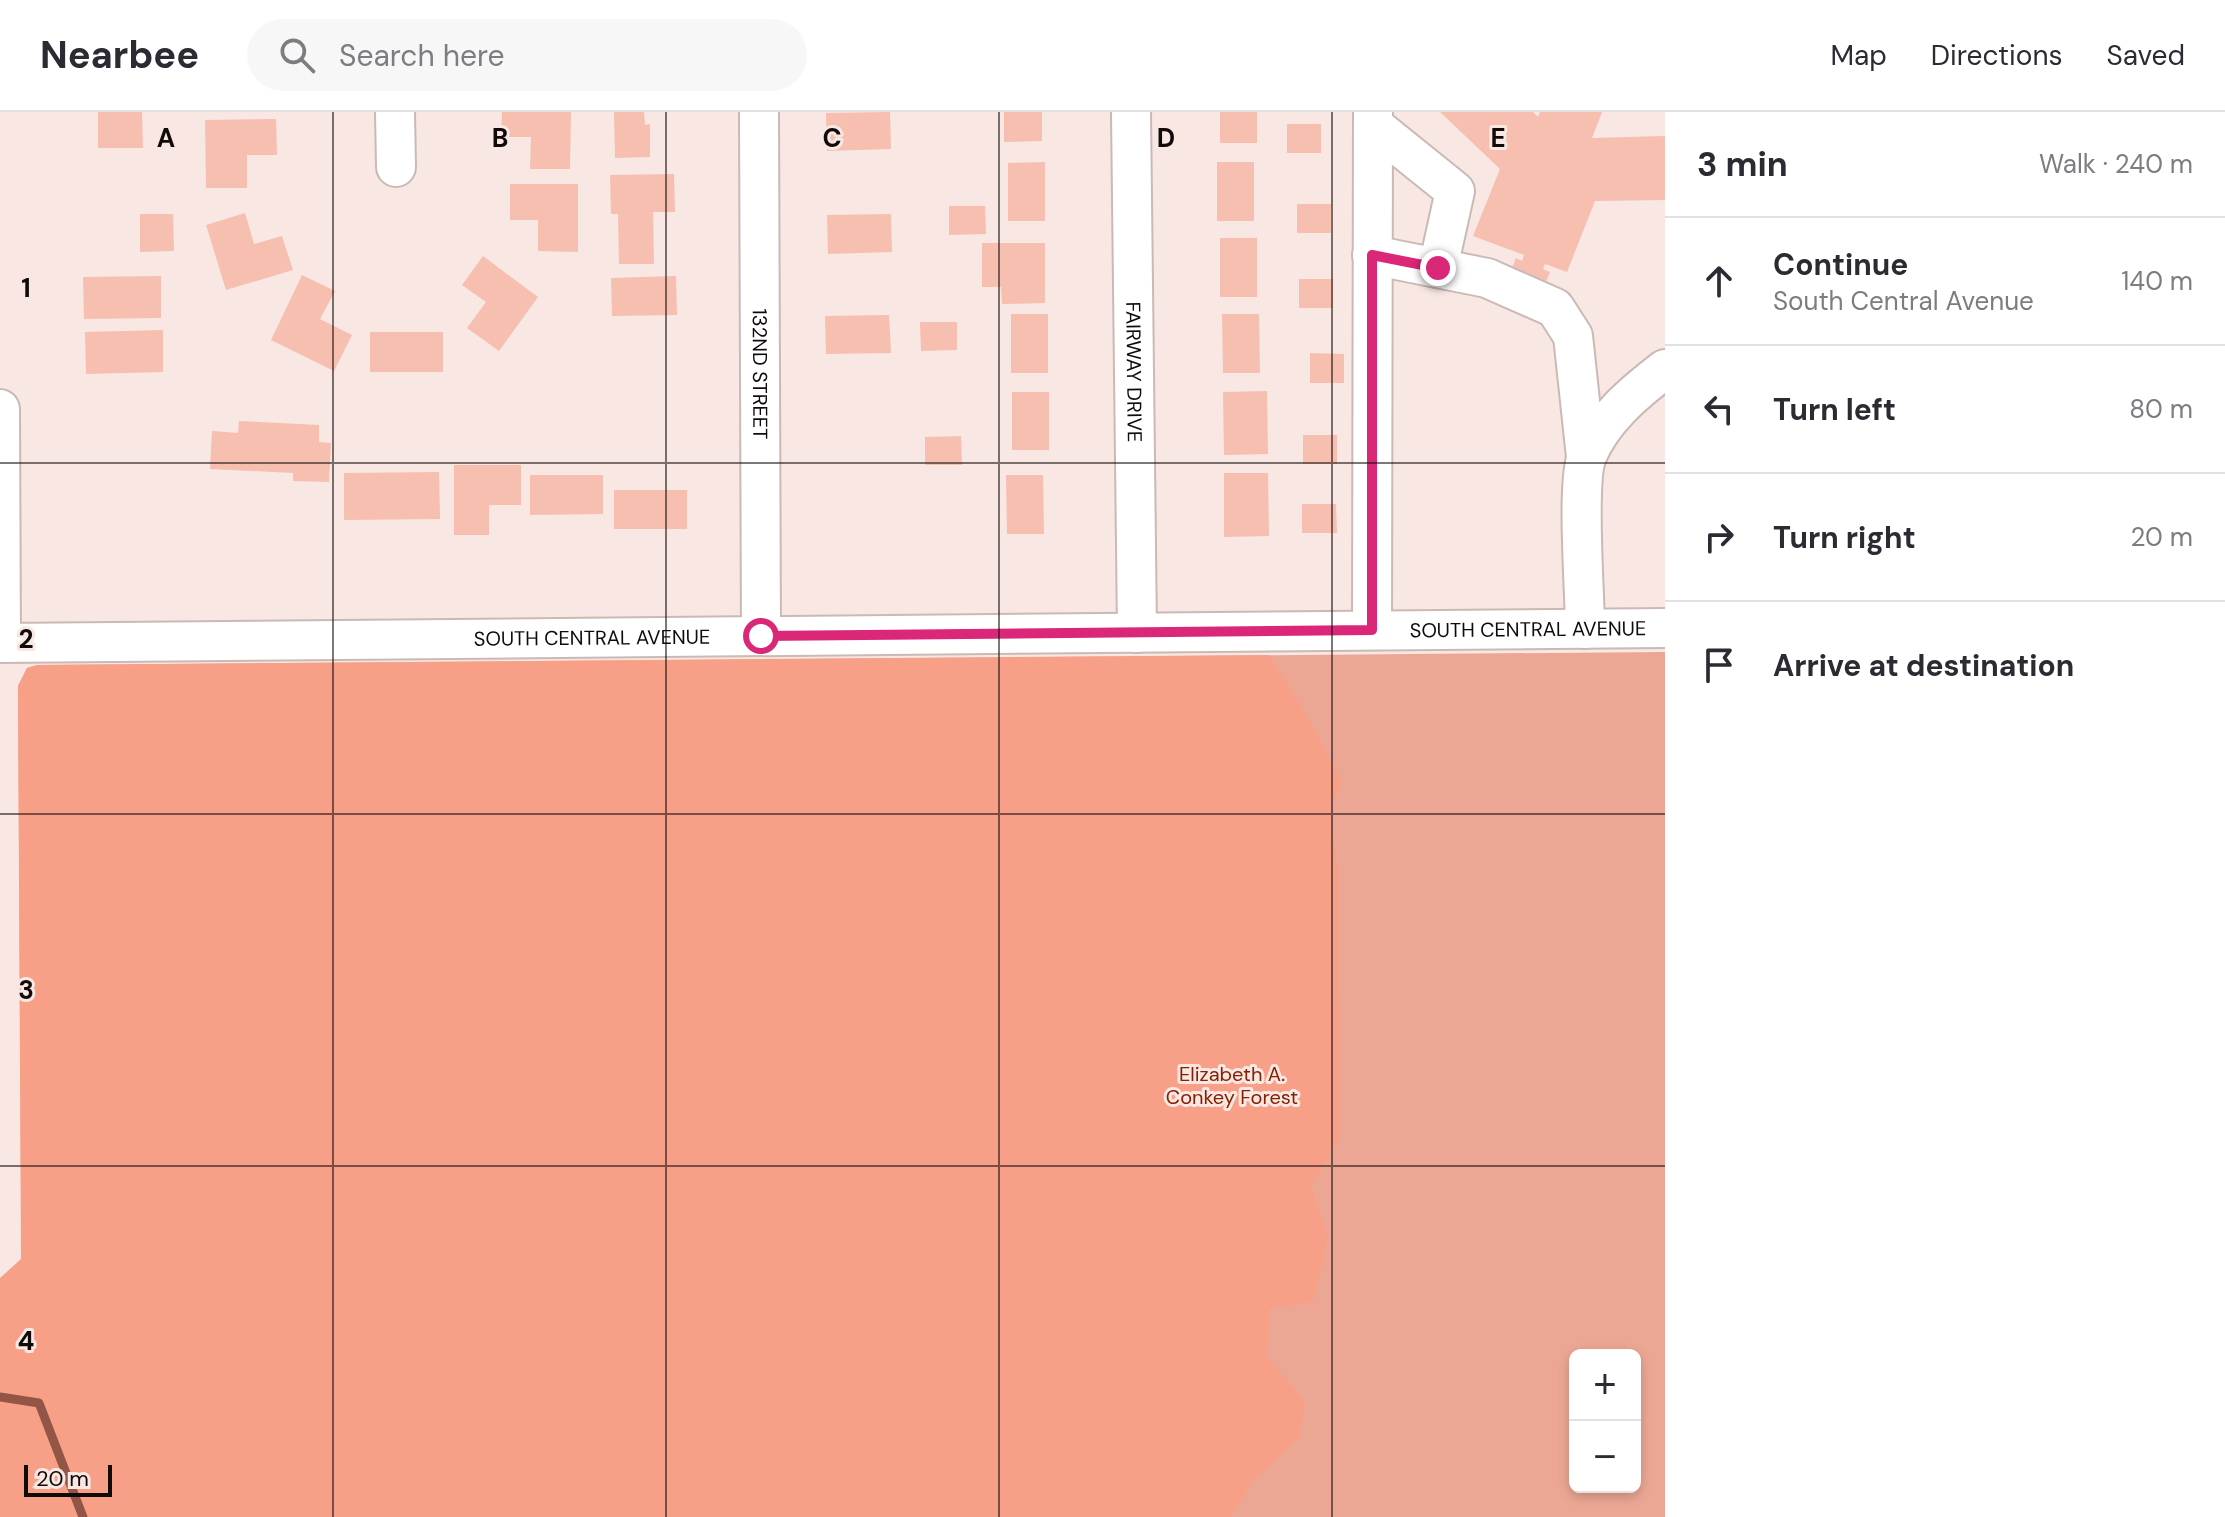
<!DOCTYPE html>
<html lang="en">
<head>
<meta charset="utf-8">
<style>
  :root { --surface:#fff; --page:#f7f7f7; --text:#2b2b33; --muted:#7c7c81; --line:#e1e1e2 }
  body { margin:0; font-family:"DM Sans",sans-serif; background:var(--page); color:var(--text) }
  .controls { position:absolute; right:24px; bottom:24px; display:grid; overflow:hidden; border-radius:12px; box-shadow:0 4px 12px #0003 }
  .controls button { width:72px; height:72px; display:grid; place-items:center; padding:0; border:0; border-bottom:2px solid var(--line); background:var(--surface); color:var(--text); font:40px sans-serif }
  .scale { position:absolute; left:24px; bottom:20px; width:88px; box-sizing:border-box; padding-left:8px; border:4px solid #100a09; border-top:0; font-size:22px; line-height:28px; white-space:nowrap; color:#100a09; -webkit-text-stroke:6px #f8e7e2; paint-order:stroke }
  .stop { position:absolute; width:24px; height:24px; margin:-18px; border:6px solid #db2777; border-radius:50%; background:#fff }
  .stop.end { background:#db2777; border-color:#fff; box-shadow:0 2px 8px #0008 }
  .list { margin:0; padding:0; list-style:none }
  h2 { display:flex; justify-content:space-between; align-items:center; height:104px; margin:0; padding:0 32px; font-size:34px }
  h2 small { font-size:26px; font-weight:400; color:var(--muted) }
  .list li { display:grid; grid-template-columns:52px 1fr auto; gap:24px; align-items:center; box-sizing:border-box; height:128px; padding:0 32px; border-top:2px solid var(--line) }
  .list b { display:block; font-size:30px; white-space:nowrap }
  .list p { margin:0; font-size:26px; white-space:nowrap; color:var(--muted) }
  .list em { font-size:26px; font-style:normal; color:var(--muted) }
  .icon { flex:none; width:44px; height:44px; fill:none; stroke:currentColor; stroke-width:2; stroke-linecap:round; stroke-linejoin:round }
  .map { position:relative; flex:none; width:1665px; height:1405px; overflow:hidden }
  header { display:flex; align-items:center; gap:48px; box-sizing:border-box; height:112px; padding:0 40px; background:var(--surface); border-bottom:2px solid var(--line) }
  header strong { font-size:38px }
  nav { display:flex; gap:44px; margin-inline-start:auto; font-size:28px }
  .search { width:560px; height:72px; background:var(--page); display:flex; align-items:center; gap:20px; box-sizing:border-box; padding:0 28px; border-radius:44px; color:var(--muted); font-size:30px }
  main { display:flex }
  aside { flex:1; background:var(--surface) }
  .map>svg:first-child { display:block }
  .green { fill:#eca794; fill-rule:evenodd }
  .forest { fill:#f8a087 }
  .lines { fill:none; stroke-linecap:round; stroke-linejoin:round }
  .stream { stroke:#935646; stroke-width:9 }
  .building { fill:#f6bfb0 }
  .minor-casing { stroke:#cabab5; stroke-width:42 }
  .minor { stroke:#fff; stroke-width:38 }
  .route { stroke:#db2777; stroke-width:10 }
  .grid { fill:none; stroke:#100a09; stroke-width:2; stroke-opacity:0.55 }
  .labels { text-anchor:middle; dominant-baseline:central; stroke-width:6; stroke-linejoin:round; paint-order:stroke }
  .street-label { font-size:20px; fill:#100a09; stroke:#f8e7e2 }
  .park-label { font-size:20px; fill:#862100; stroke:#f8e7e2 }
  .grid-label { font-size:26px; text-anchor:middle; font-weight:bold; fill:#100a09; stroke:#f8e7e2; stroke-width:6; stroke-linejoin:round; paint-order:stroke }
</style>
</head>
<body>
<header>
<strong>Nearbee</strong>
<div class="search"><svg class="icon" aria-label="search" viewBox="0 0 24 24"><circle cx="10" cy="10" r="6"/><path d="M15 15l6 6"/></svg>Search here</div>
<nav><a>Map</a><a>Directions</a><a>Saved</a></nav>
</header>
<main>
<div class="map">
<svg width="1665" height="1405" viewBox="0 0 1665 1405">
  <rect width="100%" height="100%" fill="#f8e7e2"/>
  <path class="green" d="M1665,540V1405H23L18,574L27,556L37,553ZM1575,1243H1635V1375H1575Z"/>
  <path class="forest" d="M1269,543L1309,607L1342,669L1330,697L1338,761L1340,1027L1311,1074L1328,1126L1313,1190L1269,1197L1268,1246L1305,1289L1299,1327L1254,1367L1231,1405H0V1166L21,1147L18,574L27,556L37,553Z"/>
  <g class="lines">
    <path class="stream" d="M0,1285L39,1291L83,1405"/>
  </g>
  <path class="building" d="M98,0H142L143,36H98Z
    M502,0H571L570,57H530L531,25H501Z
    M614,0H644L645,13L650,12V45L615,46Z
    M890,0L891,37L827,39L826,1Z
    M1004,0H1042V29L1004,30Z
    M1220,0H1257V31H1220Z
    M1440,0H1533L1538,5L1540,0H1602L1592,26L1665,24V88L1595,89L1567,160L1545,152L1543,157L1550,160L1532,205L1498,191L1516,146L1522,149L1524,143L1473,124L1500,57Z
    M276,7L277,43H247V76H206L205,8Z
    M1287,12H1321V41H1287Z
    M1045,50V109H1008V51Z
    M1217,50H1254V109H1217Z
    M674,62L675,100H653L654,152H619L618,102H611L610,63Z
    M510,72H578V140L538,139V108H510Z
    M1297,92H1331V121H1297Z
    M949,94H985L986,122L949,123Z
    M245,101L254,132L282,124L293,158L226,178L206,113Z
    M140,102H173L174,139L140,140Z
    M891,102L892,140L828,142L827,103Z
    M1220,126H1257V185H1220Z
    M982,131H1045V191L1002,192L1001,175H982Z
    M483,144L538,185L499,239L467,216L486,190L462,173Z
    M302,163L335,179L320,207L352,223L334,259L271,228Z
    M161,164V206L84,207L83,165Z
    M676,164L677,203L612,204L611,166Z
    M1299,167H1333V196H1299Z
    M1011,202H1048V261H1011Z
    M1222,202H1259L1260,261H1223Z
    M889,203L891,241L826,242L825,204Z
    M920,210H957V238L921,239Z
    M163,218V260L86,262L85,220Z
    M370,220H443V260H370Z
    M1310,241L1344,242V271H1310Z
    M1267,279L1268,342L1224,343L1223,280Z
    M1012,280H1049V338H1012Z
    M239,309L319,313V330L331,331L329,370L293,369V361L210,357L212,319L238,321Z
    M1303,323H1337V352H1303Z
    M961,324L962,353H925V325Z
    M454,353H521V393H489V423H454Z
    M439,360L440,407L344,408V361Z
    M1224,361H1268L1269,424L1224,425Z
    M530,363H603V402L530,403Z
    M1006,363H1043L1044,422H1007Z
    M614,378H687V417H614Z
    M1302,392H1336L1337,421H1302Z"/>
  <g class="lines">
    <g class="minor-casing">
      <g id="minor">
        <path d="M395,0L396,55"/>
        <path id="s1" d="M759,0L761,524"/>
        <path id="s2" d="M1131,0L1137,521"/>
        <path d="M1373,13L1455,79L1438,156"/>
        <path d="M1372,143L1487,166L1555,196L1573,224L1586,345"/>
        <path d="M0,297L1,531"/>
        <path d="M1585,517C1585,482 1576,370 1587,344C1602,307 1635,280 1665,257"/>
        <path d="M1372,518L1373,0"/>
        <path id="s3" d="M0,531L1665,516"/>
      </g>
    </g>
    <use href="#minor" class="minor"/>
  </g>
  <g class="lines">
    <path class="route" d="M761,524L1372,518V143L1438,156"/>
  </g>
  <path class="grid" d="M333,0V1405M666,0V1405M999,0V1405M1332,0V1405M0,351H1665M0,702H1665M0,1054H1665"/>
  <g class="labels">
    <g class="street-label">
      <text stroke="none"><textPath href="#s2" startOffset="260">FAIRWAY DRIVE</textPath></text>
      <text stroke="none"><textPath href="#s1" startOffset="262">132ND STREET</textPath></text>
      <text stroke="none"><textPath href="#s3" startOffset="1528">SOUTH CENTRAL AVENUE</textPath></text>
      <text stroke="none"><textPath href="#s3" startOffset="592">SOUTH CENTRAL AVENUE</textPath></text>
    </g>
    <g class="park-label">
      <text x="1232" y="962">Elizabeth A.<tspan x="1232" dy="23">Conkey Forest</tspan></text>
    </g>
  </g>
  <g class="grid-label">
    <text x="166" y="35">A</text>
    <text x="500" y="35">B</text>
    <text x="832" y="35">C</text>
    <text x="1166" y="35">D</text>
    <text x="1498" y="35">E</text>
    <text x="26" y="185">1</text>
    <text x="26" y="536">2</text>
    <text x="26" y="887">3</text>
    <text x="26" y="1238">4</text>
  </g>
</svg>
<div class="controls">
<button>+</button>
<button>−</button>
</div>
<div class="scale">20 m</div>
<div class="stop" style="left:761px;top:524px"></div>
<div class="stop end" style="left:1438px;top:156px"></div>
</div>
<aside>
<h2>3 min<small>Walk · 240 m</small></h2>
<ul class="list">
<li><svg class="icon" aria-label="ahead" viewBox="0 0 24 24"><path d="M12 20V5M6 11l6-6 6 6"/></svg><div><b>Continue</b><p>South Central Avenue</p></div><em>140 m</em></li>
<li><svg class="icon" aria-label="left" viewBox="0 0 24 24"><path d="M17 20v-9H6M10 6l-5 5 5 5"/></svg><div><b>Turn left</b></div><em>80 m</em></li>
<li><svg class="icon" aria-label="right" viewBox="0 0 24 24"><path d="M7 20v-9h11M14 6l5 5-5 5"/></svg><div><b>Turn right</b></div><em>20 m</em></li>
<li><svg class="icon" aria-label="arrive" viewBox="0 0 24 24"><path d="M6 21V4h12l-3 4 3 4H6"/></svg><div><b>Arrive at destination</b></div></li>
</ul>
</aside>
</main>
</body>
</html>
